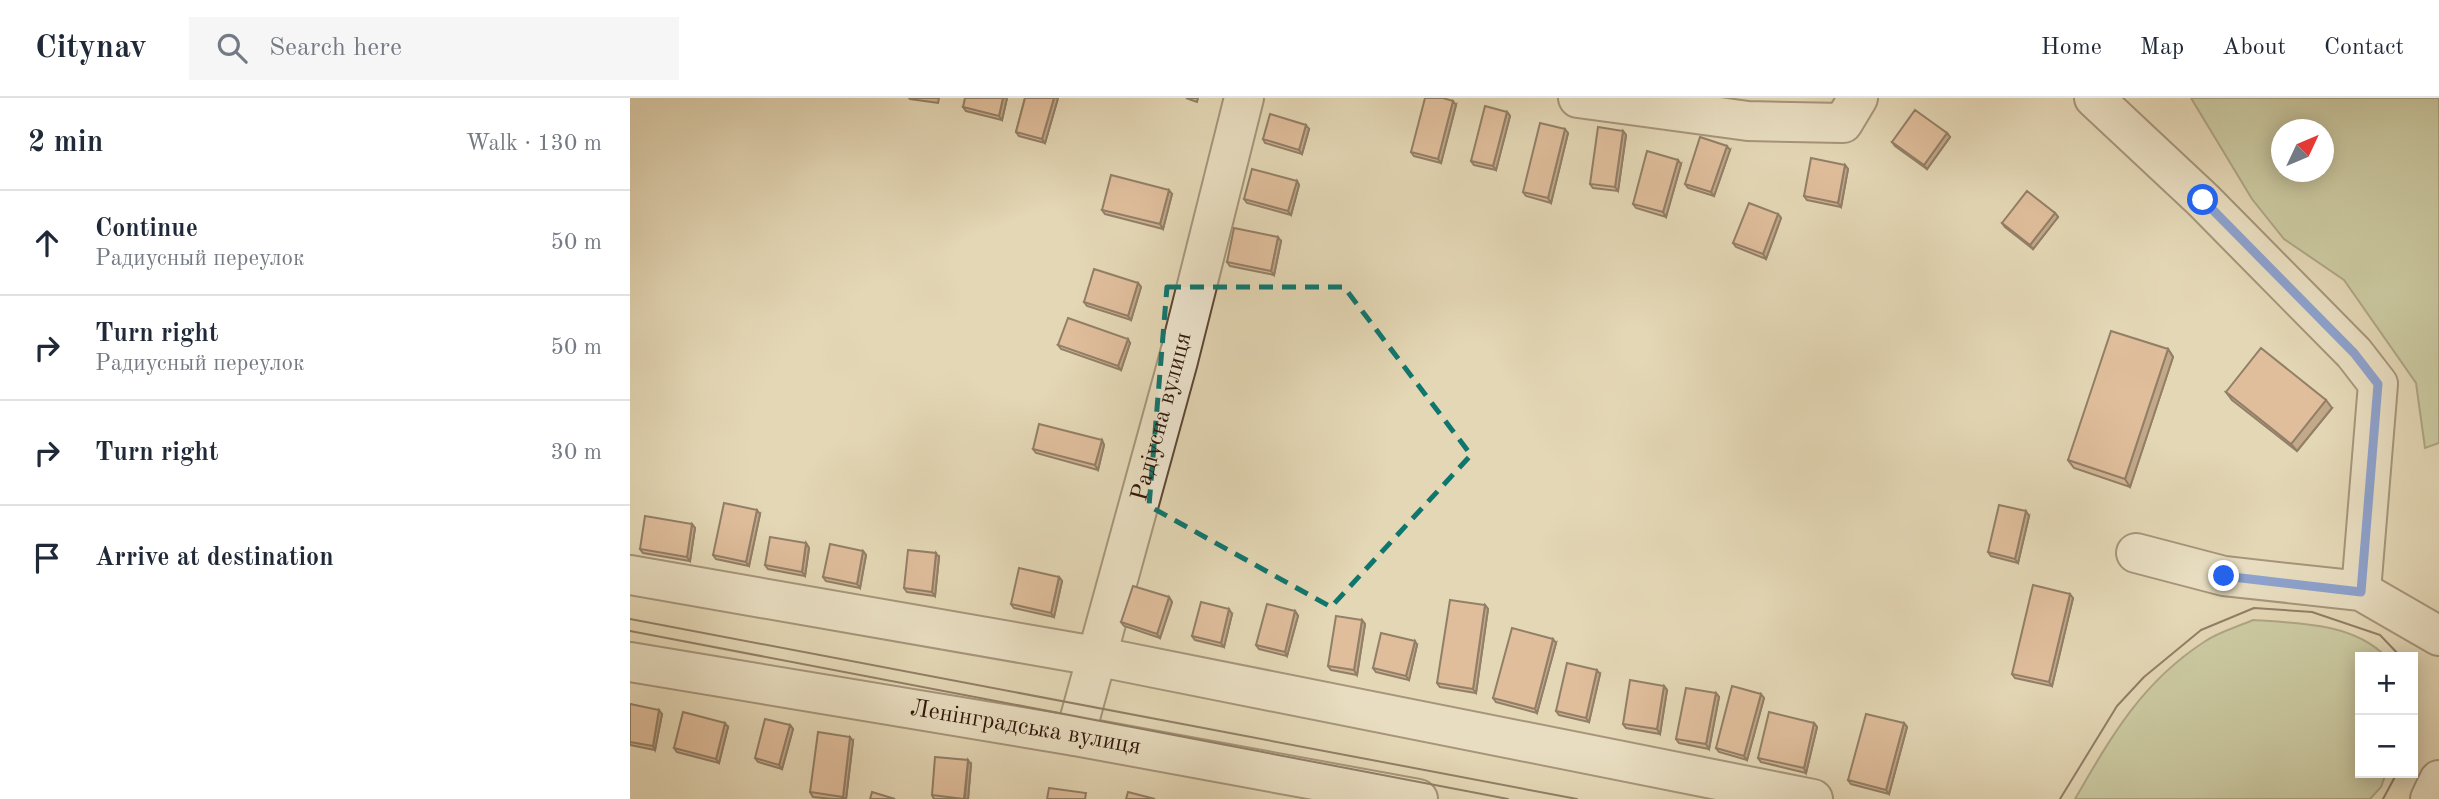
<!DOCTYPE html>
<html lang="en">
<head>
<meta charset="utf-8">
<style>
  :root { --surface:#fff; --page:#f6f6f7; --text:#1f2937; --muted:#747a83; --line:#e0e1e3 }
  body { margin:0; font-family:"Old Standard TT",serif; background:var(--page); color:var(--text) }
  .controls { position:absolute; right:21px; bottom:21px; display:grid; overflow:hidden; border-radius:0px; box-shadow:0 4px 18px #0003 }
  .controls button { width:63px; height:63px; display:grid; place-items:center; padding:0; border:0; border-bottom:2px solid var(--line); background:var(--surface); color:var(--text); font:35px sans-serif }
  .compass { position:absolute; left:1641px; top:21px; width:63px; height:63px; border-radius:50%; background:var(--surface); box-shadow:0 4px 18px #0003; rotate:46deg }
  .stop { position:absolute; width:21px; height:21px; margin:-16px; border:5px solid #2563eb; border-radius:50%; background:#fff }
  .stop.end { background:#2563eb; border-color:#fff; box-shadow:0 2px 7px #0008 }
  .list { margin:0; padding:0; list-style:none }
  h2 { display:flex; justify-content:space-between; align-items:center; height:91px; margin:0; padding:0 28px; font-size:30px }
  h2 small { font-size:23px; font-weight:400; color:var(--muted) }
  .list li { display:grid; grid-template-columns:46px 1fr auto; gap:21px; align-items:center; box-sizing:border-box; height:105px; padding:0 28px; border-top:2px solid var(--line) }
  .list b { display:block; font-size:26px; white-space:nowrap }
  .list p { margin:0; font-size:23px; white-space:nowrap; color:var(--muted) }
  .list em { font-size:23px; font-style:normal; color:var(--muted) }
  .icon { flex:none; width:38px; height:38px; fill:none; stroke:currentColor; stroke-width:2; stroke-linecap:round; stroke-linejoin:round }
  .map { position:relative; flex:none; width:1809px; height:701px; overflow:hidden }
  header { display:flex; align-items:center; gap:42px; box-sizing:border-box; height:98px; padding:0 35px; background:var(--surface); border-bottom:2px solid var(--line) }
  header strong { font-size:33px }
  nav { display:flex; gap:38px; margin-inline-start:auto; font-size:24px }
  .search { width:490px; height:63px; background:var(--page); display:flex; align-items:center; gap:18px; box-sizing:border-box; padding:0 24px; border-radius:0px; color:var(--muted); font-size:26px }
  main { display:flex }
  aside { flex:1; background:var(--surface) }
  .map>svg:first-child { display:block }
  .green { fill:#b1bf90; stroke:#706a4d; stroke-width:2; fill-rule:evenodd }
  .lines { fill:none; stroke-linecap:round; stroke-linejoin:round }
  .minor-casing { stroke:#5c4635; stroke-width:42 }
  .minor { stroke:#ede5cf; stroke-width:38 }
  .tram { stroke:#2f150a; stroke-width:2 }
  .wall { fill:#bd8a6c; stroke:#2f150a; stroke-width:2 }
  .shaded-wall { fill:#9a7158; stroke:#2f150a; stroke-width:2 }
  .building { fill:#dca17e; stroke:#2f150a; stroke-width:2 }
  .route { stroke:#2563eb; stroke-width:9 }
  .marked { fill:none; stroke:#0f766e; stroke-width:5; stroke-dasharray:14 9; stroke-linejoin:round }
  .labels { text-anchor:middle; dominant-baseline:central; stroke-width:6; stroke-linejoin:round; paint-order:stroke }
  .street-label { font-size:24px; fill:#2f150a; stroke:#ede5cf }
</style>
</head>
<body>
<header>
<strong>Citynav</strong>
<div class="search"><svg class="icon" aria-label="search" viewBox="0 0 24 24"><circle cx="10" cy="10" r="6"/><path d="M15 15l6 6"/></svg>Search here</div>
<nav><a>Home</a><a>Map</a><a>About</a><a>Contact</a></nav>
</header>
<main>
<aside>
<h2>2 min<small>Walk · 130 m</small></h2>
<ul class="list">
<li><svg class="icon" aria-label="ahead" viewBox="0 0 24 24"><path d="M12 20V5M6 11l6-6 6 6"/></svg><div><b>Continue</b><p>Радиусный переулок</p></div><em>50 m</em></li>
<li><svg class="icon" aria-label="right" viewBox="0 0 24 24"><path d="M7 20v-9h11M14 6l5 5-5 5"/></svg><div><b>Turn right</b><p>Радиусный переулок</p></div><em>50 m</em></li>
<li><svg class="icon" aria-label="right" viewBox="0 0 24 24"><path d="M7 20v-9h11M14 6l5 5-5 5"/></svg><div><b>Turn right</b></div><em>30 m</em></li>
<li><svg class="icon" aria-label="arrive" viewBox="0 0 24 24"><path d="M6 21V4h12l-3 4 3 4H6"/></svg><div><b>Arrive at destination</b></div></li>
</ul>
</aside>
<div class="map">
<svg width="1809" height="701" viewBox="0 0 1809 701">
  <rect width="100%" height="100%" fill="#e4d7b5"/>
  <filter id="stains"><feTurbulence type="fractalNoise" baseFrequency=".00286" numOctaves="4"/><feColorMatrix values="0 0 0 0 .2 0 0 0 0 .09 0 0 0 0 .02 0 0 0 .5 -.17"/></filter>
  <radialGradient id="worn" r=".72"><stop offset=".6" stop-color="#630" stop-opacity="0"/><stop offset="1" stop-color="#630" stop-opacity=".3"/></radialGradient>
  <path class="green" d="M1561,0H1809V345L1795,350L1786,285L1714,182L1654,141L1622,101ZM1652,32H1694V74H1652Z
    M1623,522C1667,525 1724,525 1756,559H1730V675H1756L1751,689L1740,701H1445C1481,639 1511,585 1574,544C1588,534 1607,529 1623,522Z"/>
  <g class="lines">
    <g class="minor-casing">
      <g id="minor">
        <path d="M948,0L1118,23L1213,25L1228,0"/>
        <path d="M1464,0L1573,102L1724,255L1748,286L1731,493"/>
        <path d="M1506,455L1594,478L1731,493L1809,538"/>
        <path d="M0,477L465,558L1183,701"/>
        <path id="s1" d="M0,564L445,638L788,701"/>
        <path id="s2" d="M445,638L548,263L614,0"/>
        <path d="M1800,701L1809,682"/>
      </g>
    </g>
    <use href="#minor" class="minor"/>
    <path class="tram" d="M0,521L947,701
      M0,533L878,701
      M1783,597V611
      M1430,701L1487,608L1514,579L1571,532L1624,510L1682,514L1750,537L1771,559
      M1753,701L1767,675"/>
  </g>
  <path class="wall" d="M279,0H309L308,5L280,1Z
    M377,0L372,22L336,13L333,9Z
    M395,0H428L415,45L389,38L386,34Z
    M556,0H568L567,4Z
    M826,7L811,65L784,58L781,54Z
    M877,14L880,18L866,72L844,67L841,63Z
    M679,31L672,56L635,45L633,41Z
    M993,33L996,37L988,93L963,90L960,86Z
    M938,35L921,105L896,98L893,94Z
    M1317,35L1320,39L1297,71L1265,48L1262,44Z
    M1100,52L1084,98L1058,90L1055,86Z
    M1051,66L1036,119L1006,110L1003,106Z
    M1215,67L1218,71L1211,109L1177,102L1174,98Z
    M667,83L669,87L661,117L617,105L614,101Z
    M542,96L533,131L475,116L472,112Z
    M1425,115L1428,119L1403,151L1375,129L1372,125Z
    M1148,116L1151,120L1136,161L1106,149L1103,145Z
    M651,143L644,177L600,168L597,164Z
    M508,185L511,189L501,222L457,208L454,204Z
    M500,245L491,272L431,251L428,247Z
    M1538,251L1543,259L1500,389L1444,370L1438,362Z
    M1596,294L1702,310L1667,353L1602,302Z
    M472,342L474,347L468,372L406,355L403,351Z
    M130,416L119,468L86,461L83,457Z
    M1399,418L1388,465L1361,458L1358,454Z
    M62,426L65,430L60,463L13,455L10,451Z
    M176,445L179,450L175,478L138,471L135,467Z
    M233,453L236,457L230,490L196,483L193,479Z
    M309,459L305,498L277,494L274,490Z
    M429,479L432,483L424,519L384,510L381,506Z
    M539,499L542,504L530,540L494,528L491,524Z
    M1443,500L1422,588L1385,580L1382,576Z
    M855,507L858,511L846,595L810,589L807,585Z
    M665,513L668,518L657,558L629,551L626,547Z
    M602,516L594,549L565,542L562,538Z
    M732,522L735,526L727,577L701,572L698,568Z
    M926,545L907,615L866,604L863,600Z
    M787,547L779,582L746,574L743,570Z
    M970,576L959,624L929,617L926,613Z
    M1034,588L1037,592L1030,636L996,630L993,626Z
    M1086,595L1089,599L1079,651L1049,645L1046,641Z
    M1134,600L1117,662L1089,654L1086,650Z
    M0,606L32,616L25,652L0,647Z
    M1184,625L1187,629L1176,675L1131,664L1128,660Z
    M1274,625L1277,629L1259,696L1221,686L1218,682Z
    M160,627L163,631L152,671L128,664L125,660Z
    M98,629L89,665L47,654L44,650Z
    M223,643L216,701H203L183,699L180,694Z
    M341,666L338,701H304L302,697Z"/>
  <path class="shaded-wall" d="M373,0H377L372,22L369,18Z
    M424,0H428L415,45L412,41Z
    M823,3L826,7L811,65L808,61Z
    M877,14L880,18L866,72L863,68Z
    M676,27L679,31L672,56L669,52Z
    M935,31L938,35L921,105L918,100Z
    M993,33L996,37L988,93L985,89Z
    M1317,35L1320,39L1297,71L1294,67Z
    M1097,48L1100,52L1084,98L1081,94Z
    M1048,62L1051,66L1036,119L1033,114Z
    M1215,67L1218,71L1211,109L1208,105Z
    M667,83L669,87L661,117L658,113Z
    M539,92L542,96L533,131L530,126Z
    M1425,115L1428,119L1403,151L1400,147Z
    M1148,116L1151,120L1136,161L1133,156Z
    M648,139L651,143L644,177L641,173Z
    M508,185L511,189L501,222L498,218Z
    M498,241L500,245L491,272L488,268Z
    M1538,251L1543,259L1500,389L1495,381Z
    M1696,302L1702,310L1667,353L1661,346Z
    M472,342L474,347L468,372L465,367Z
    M127,412L130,416L119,468L116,464Z
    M1396,413L1399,418L1388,465L1385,461Z
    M62,426L65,430L60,463L57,459Z
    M176,445L179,450L175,478L172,474Z
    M233,453L236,457L230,490L227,486Z
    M306,455L309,459L305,498L302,494Z
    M429,479L432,483L424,519L421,515Z
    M1440,496L1443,500L1422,588L1419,584Z
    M539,499L542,504L530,540L527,536Z
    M855,507L858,511L846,595L843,591Z
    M599,511L602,516L594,549L591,545Z
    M665,513L668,518L657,558L655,554Z
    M732,522L735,526L727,577L724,572Z
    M923,541L926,545L907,615L905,611Z
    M785,543L787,547L779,582L776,578Z
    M967,572L970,576L959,624L956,620Z
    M1034,588L1037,592L1030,636L1027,631Z
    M1086,595L1089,599L1079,651L1076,646Z
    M1131,596L1134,600L1117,662L1114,658Z
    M29,612L32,616L25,652L23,648Z
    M95,625L98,629L89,665L86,661Z
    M1184,625L1187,629L1176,675L1174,670Z
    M1274,625L1277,629L1259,696L1256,692Z
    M160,627L163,631L152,671L149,667Z
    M220,639L223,643L216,701H215L213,699Z
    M338,662L341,666L338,701H335Z"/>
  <path class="building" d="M335,0H373L369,18L333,9Z
    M395,0H424L412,41L386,34Z
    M795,0H813L823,3L808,61L781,54Z
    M855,8L877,14L863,68L841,63Z
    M1285,12L1317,35L1294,67L1262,44Z
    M640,16L676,27L669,52L633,41Z
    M910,25L935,31L918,100L893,94Z
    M968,29L993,33L985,89L960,86Z
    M1070,39L1097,48L1081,94L1055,86Z
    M1017,53L1048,62L1033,114L1003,106Z
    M1181,60L1215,67L1208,105L1174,98Z
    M622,71L667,83L658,113L614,101Z
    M481,77L539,92L530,126L472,112Z
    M1397,93L1425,115L1400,147L1372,125Z
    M1119,105L1148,116L1133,156L1103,145Z
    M604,130L648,139L641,173L597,164Z
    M464,171L508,185L498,218L454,204Z
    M438,220L498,241L488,268L428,247Z
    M1481,233L1538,251L1495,381L1438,362Z
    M1631,250L1696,302L1661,346L1596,294Z
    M409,326L472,342L465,367L403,351Z
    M94,405L127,412L116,464L83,457Z
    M1369,407L1396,413L1385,461L1358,454Z
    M15,418L62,426L57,459L10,451Z
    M140,439L176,445L172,474L135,467Z
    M200,446L233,453L227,486L193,479Z
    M278,452L306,455L302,494L274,490Z
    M389,470L429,479L421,515L381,506Z
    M1403,487L1440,496L1419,584L1382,576Z
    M503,488L539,499L527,536L491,524Z
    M820,502L855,507L843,591L807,585Z
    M571,504L599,511L591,545L562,538Z
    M637,506L665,513L655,554L626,547Z
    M706,518L732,522L724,572L698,568Z
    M882,530L923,541L905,611L863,600Z
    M751,535L785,543L776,578L743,570Z
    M937,565L967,572L956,620L926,613Z
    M1000,582L1034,588L1027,631L993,626Z
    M1102,588L1131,596L1114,658L1086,650Z
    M1056,590L1086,595L1076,646L1046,641Z
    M0,606L29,612L23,648L0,644Z
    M53,614L95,625L86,661L44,650Z
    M1139,614L1184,625L1174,670L1128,660Z
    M1236,616L1274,625L1256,692L1218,682Z
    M135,621L160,627L149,667L125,660Z
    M188,634L220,639L213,699L180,694Z
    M305,659L338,662L334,701L302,697Z
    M419,690L456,695L455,701H417Z
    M242,694L265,701H240Z
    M498,694L525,701H496Z"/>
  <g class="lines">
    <path class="route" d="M1573,102L1724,255L1748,286L1731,494L1594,478"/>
  </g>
  <path d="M0 0H1809V701H0ZM537,189H714L841,357L701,509L519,408Z" fill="#e4d7b5" fill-opacity=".55" fill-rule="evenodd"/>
  <path class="marked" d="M537,189H714L841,357L701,509L519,408Z"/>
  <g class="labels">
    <g class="street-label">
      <text stroke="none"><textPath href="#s2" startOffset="331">Радіусна вулиця</textPath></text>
      <text stroke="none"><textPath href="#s1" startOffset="401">Ленінградська вулиця</textPath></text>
    </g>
  </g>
  <rect width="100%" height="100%" filter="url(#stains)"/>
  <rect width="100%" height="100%" fill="url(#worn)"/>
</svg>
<div class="controls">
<button>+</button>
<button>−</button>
</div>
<svg class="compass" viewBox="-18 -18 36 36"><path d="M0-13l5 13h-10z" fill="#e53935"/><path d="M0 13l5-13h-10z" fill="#747a83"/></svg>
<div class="stop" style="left:1573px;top:102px"></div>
<div class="stop end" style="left:1594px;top:478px"></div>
</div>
</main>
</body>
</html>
